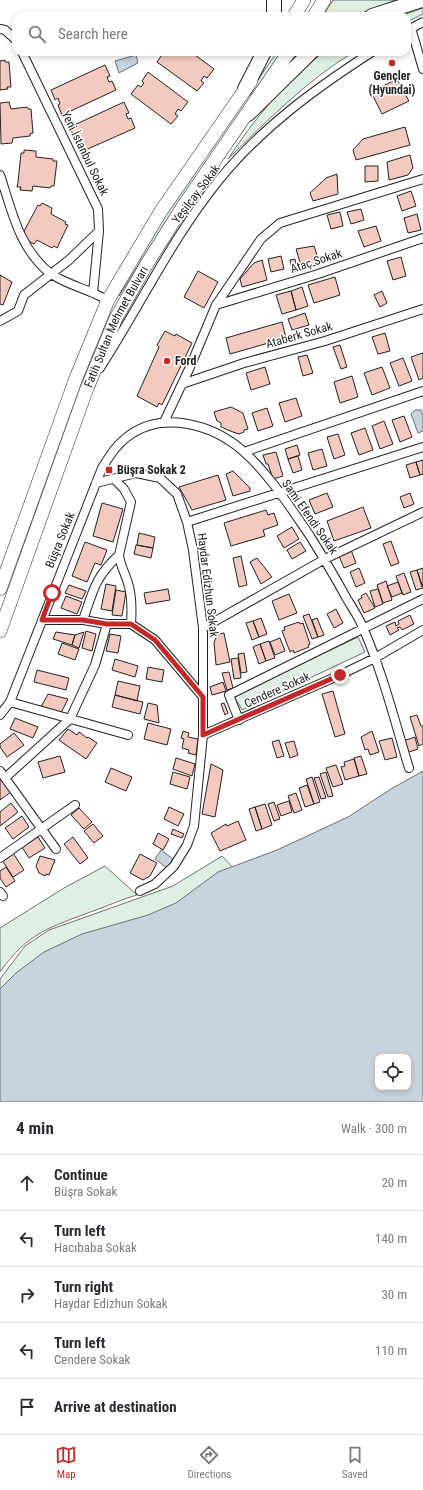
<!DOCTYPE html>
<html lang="en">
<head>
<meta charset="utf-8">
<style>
  :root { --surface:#fff; --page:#f7f7f7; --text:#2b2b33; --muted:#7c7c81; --line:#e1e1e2; --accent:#c62828 }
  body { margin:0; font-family:"Roboto Condensed",sans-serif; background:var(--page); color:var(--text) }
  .controls { position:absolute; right:12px; bottom:12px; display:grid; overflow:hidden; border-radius:8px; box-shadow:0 2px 6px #0003 }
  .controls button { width:36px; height:36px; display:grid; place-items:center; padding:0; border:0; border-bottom:1px solid var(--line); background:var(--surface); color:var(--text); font:20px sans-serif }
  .stop { position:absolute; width:12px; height:12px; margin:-9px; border:3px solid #c62828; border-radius:50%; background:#fff }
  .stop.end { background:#c62828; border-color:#fff; box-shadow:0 1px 4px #0008 }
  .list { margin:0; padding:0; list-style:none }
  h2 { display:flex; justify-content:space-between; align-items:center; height:52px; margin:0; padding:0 16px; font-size:17px }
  h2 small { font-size:13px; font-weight:400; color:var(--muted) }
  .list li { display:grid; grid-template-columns:26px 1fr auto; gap:12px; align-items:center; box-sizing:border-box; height:56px; padding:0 16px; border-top:1px solid var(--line) }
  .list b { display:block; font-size:15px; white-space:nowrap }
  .list p { margin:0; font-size:13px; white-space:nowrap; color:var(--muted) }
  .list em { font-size:13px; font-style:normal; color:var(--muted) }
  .icon { flex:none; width:22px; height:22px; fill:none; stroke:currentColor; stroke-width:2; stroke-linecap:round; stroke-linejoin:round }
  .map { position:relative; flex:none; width:423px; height:1102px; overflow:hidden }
  .search { position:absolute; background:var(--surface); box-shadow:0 2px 6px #0003; left:12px; right:12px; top:12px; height:44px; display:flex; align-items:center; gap:10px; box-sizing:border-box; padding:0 14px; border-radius:12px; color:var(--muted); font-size:15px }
  .sheet { height:332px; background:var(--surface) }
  nav { display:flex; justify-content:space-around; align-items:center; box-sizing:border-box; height:56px; border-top:1px solid var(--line); background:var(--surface); font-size:11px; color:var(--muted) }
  nav a { display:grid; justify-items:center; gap:2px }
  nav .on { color:var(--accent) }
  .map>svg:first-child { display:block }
  .green { fill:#e0efe3; stroke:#6f6f6f }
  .water { fill:#c7d3dd; stroke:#6f6f6f; fill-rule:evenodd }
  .building { fill:#f3c9c0; stroke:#222 }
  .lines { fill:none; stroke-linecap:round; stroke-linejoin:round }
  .minor-casing { stroke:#222; stroke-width:10 }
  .primary-casing { stroke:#222; stroke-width:14 }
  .trunk-casing { stroke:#222; stroke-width:16 }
  .minor { stroke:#fff; stroke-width:8 }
  .primary { stroke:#fff; stroke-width:13 }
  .trunk { stroke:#fff; stroke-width:14 }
  .route { stroke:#c62828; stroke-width:5 }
  .poi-dot { fill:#c62828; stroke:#fff; stroke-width:1.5 }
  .labels { text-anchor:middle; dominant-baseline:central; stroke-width:3; stroke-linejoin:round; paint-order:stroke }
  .poi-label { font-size:12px; font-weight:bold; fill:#222; stroke:#fff; text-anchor:start }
  .street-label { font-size:12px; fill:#222; stroke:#fff }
</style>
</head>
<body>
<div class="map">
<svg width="423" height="1102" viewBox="0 0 423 1102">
  <rect width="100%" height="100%" fill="#fff"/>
  <path class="green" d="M333,0H396L354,16H323Z
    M423,8V14L407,22V16H400Z
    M277,52H281L168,218L119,296L132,268L165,215Z
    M324,52H354C307,80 267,121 228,159C254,119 286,80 324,52Z
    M358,637L365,652L242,710L234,696Z
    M222,856L236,871L0,1006V979L25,946L49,930L173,886Z
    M105,866L137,895C122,899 108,906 93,911C51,927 28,932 0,972V928L64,888Z"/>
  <path class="water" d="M136,55L138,63L119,73L115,61Z
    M415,410H421L423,416V431L418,433L411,414Z
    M423,771V1102H0V989L16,973L44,952L82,934L148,915L176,903L218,872L277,850L348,817L391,789ZM378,1057H408V1087H378Z
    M161,850L173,859L167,868L155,859Z"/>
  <path class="building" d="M164,52L167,54L168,52H191L214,69L207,78L204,76L201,81L204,83L197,91L157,62Z
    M5,60V62H9L11,87H7L8,89L0,90V61Z
    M105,65L110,76L107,77L109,82L112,81L116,90L62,115L58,105L60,104L58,98L55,100L51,90Z
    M148,72L188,102L181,111L178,109L175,114L178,116L171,124L131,94L138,85L141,87L144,83L142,81Z
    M397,79L409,101L382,114L371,92Z
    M9,102L11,109L27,107L28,109H31L33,133L30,134V136L13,138L12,143L1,144L0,103Z
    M124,102L129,113L126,114L128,119L131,118L135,128L81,152L76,142L79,141L77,136L74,137L70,127Z
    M405,127L410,145L356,160L353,150L363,139Z
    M24,150L36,151V157L53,159V161H57L54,186H51L50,188L33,186L32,191L20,190L21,187H17L18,182L21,153H24Z
    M410,155L413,168L408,175L389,180L387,162Z
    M365,166H378V181L365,182Z
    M337,174L338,194L313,201L310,193L326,178Z
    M411,191L416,206L402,211L397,196Z
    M42,203L52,208L51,214L66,222L65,224L68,225L57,248L54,246L52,248L37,240L34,244L24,239L22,235L38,205L40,206Z
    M361,209L364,220L351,224L347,212Z
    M340,212L343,226L331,229L327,215Z
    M417,214L421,230L408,233L404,218Z
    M376,226L381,241L364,247L358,231Z
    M314,246L320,264L302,269L296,249Z
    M281,256L284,269L271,272L268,259Z
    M401,257L406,276L393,280L387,261Z
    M295,259L297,271L293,272L290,260Z
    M262,260L267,280L242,287L240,279L254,263Z
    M198,271L218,282L204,308L184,297Z
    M0,275L12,282L3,305L0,304Z
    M335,277L340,295L314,303L308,285Z
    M302,287L308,306L296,310L291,291Z
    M291,291L296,310L282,314L276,295Z
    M382,291L387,303L380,307L374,295Z
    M305,313L309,325L292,330L288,319Z
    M282,322L286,338L230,354L226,338Z
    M165,331L175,336L176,334L192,343L162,405L159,403L157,407L137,396L159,347L157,345Z
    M385,333L390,351L378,354L372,337Z
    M340,345L347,367L341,369L333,347Z
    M423,353V378L419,380L411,357Z
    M307,355L313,373L303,376L298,357Z
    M403,358L412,381L399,386L390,363Z
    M265,367L270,384L251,390L246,373Z
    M382,367L390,388L372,395L364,373Z
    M352,376L358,397L340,403L334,382Z
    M296,398L302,416L285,422L279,403Z
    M231,407L243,413L248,429L244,430V432L239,434L233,432L221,427V423L217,421L214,412Z
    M267,408L273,426L258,431L252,413Z
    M404,416L412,437L400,442L392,420Z
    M384,421L393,444L380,449L372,426Z
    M365,428L373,450L359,455L351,433Z
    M338,434L345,455L334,459L327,437Z
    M297,445L300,455L288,459L285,449Z
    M322,449L327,466L313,470L308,453Z
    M276,452L283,476L273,479L268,464H266L263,455Z
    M298,456L302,470L293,473L288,459Z
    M423,460V474L420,475L416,462Z
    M416,462L420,475L410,478L406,465Z
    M233,471L250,488V491L233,496L226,474Z
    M218,475L226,500L192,510L179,487Z
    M327,493L333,507L315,514L309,500Z
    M410,493L414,504L404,508L400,497Z
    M102,503L123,509L113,542L93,536Z
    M363,507L371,528L334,541L327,521Z
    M266,510L268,515L274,513L278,525L263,530L265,536L231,546L224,523Z
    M292,527L299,539L284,548L277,536Z
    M139,533L155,537L153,548L137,545Z
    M391,541L399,563L391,566L383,544Z
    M85,542L107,550L101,565L95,563L87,582L72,576Z
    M300,542L306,551L292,559L287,550Z
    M136,545L153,548L151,558L134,554Z
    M351,550L356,563L344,568L339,556Z
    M241,556L247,585L239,587L233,558Z
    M257,558L272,577L261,584L250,562Z
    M359,568L365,583L356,587L350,572Z
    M423,568V586L422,587L417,570Z
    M417,570L423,588L416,590L410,572Z
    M404,573L411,592L403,595L396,576Z
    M386,581L392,600L383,603L377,585Z
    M398,582L402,593L392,597L387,586Z
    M106,584L116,586L112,611L101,609Z
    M69,585L86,591L82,599L65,593Z
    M168,589L170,600L146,604L144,593Z
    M378,589L383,604L375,607L370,591Z
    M116,590L126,592L122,616L112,615Z
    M366,593L375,608L364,613L358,600L362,598L361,596Z
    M289,594L297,613L279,620L272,601Z
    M66,596L82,602L77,614L61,608Z
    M336,609L343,623L334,628L327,614Z
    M309,614L318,637L312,639L303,616Z
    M410,615L414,624L402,630L400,627L397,628L399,630L390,635L386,626L395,622L396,626L399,624L398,621Z
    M261,618L267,634L259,637L253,621Z
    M317,618L324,635L318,637L312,620Z
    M253,621L259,637L252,640L246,623Z
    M299,622L300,624L303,623L310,644L308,645L309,647L294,653L293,650L290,652L282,631L285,630L284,627Z
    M86,631L96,634L92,651L82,648Z
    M56,632L75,635L72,645L53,639Z
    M84,632L79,648L72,645L75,635Z
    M224,633L230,662L216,665L214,642L218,634Z
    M110,634L121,636L118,653L106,651Z
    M280,638L285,651L275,655L270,642Z
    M269,641L275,658L266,661L260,644Z
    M62,643L79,649L75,660L58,654Z
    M260,644L266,661L259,664L253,647Z
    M244,653L247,672L241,673L238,654Z
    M238,658L241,678L234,679L231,659Z
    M115,659L138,666L135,677L112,670Z
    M148,667L164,670L162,682L146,679Z
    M37,670L69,678L66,690L34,682Z
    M229,672L233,688L227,690L222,673Z
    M118,681L140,686L137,701L115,695Z
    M223,682L226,691L212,695L210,687Z
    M333,691L345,734L335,737L322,694Z
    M48,694L68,699L61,713L41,707Z
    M115,695L143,702L140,714L112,707Z
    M148,703L157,705L159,723L144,719Z
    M224,703L228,713L225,715L221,704Z
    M417,715L421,726H423V744L419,746L410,717Z
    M15,718L38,727L33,738L10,729Z
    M148,723L171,729L167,745L144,739Z
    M68,729L77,735L79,732L87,738L88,737L97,743L86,759L59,740Z
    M183,731L189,733L188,737L198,739L196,755L188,753L189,750L182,748L184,739L181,738Z
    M372,731L379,752L370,755L368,749L365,750L361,737Z
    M14,733L24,745L7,757L0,747V744Z
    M415,737L418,749L406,753L403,741Z
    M392,738L397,757L385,760L379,741Z
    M279,740L284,756L277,758L272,742Z
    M294,741L298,755L290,758L285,743Z
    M60,756L65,772L43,778L38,762Z
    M361,756L367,774L359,776L354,758Z
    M176,758L195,764L192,776L173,769Z
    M354,759L359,776L345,780L341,767L345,766L344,762Z
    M211,764L223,770L215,817L202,814Z
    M336,765L343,784L333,787L326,768Z
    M111,768L132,777L126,791L105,782Z
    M173,772L190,777L187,789L170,784Z
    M326,772L333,796L328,797L320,774Z
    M0,777L11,792L0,800Z
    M312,777L320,802L314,804L306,779Z
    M319,777L326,798L321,799L314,778Z
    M307,785L314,804L305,807L299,788Z
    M296,793L302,810L294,813L288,796Z
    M289,801L292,812L281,816L277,805Z
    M274,802L280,819L274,821L268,804Z
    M11,803L18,812L0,826V812Z
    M265,804L272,825L262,829L255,807Z
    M169,807L184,814L178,826L164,819Z
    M255,807L262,829L256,831L249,809Z
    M79,808L92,822L84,829L71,815Z
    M22,816L29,827L13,839L5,828Z
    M238,821L246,840L220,851L211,833L226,824L227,826Z
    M93,824L103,836L94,843L84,831Z
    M173,829L184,834L182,838L171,834Z
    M158,833L169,839L163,850L153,844Z
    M38,837L45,848L29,858L22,847Z
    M73,837L88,858L80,864L64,844Z
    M13,853L24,870L13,877L2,860Z
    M140,854L157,863L150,876L143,880L130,873Z
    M40,856L55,860L49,875L46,874L45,876L39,873L36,866Z
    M6,867L15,881L6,887L0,878V871Z"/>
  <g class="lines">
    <g class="minor-casing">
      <path id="minor" d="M411,28L423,69
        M0,29L5,30L16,40
        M408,30L423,22
        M0,175C12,211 19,249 51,274C63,282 79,287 93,293
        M99,231L93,293L108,300
        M216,305L318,274L423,238
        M0,321L18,311L24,295L69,260L99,231L98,209L22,52
        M100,368C140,306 172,238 219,180C261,128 316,88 372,52
        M182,384L244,363L325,341L423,309
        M164,422L190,367L216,305L261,239L280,223L423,179
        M244,452L423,391
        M114,479L124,489L131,502L119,555C120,565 125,573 128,583C132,596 132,610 131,624
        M96,483L136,473L160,478L177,494L187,522L193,550L203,628V735L194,826L187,845L174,866L155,884L140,891
        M187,522L423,447
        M42,620H83L107,624H131L155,640L203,697
        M83,620C93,591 95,577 119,555
        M203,628L325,559L423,512
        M10,702L128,735
        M0,715L10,702L102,468C109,457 116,445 127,437C162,410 212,424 243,451C270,475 290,507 310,536C323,557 335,577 347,599C353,609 360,619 364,630C383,674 395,722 409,768
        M239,720L229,695L423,599
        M203,735L340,675L375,658L423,630
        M0,771L56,849
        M5,778L70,719L95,665L107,624
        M0,858L75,805
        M0,892L3,896"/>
    </g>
    <g class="primary-casing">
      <g id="primary">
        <path d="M294,16L304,0"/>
        <path d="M314,16L324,0"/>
        <path d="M0,589L76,378L108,300L161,211L251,81"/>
        <path id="s1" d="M0,631L86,391L116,318L148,262L182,208L289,52"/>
      </g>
    </g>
    <g class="trunk-casing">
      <path id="trunk" d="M274,0V16
        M372,16L422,0
        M245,89L264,52
        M248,114L311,52"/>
    </g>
    <use href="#minor" class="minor"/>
    <use href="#primary" class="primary"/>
    <use href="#trunk" class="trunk"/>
  </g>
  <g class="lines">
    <path class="route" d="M52,593L42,620H83L107,624H131L155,640L203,697V735L340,675"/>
  </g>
  <g class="poi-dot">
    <circle cx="392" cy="63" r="4"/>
    <circle cx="167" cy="361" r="4"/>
    <rect x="105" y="466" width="8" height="8" rx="2"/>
  </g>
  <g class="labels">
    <g class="poi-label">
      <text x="392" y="76" text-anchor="middle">Gençler<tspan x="392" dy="14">(Hyundai)</tspan></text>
      <text x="175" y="361">Ford</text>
      <text x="117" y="470">Büşra Sokak 2</text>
    </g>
    <g class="street-label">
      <text transform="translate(85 153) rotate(64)">Yeni İstanbul Sokak</text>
      <text transform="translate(196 194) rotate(-53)">Yeşilçay Sokak</text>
      <text transform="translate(316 261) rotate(-18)">Ataç Sokak</text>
      <text stroke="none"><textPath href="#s1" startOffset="326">Fatih Sultan Mehmet Bulvarı</textPath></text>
      <text transform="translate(299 335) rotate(-16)">Ataberk Sokak</text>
      <text transform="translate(310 517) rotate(55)">Sami Efendi Sokak</text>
      <text transform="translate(60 540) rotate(-68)">Büşra Sokak</text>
      <text transform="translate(208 585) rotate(83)">Haydar Edizhun Sokak</text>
      <text transform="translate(277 690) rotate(-24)">Cendere Sokak</text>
    </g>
  </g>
</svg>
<div class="controls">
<button><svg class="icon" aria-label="locate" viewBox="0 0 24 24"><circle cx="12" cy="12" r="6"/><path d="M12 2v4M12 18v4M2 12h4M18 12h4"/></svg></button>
</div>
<div class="stop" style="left:52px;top:593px"></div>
<div class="stop end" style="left:340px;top:675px"></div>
<div class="search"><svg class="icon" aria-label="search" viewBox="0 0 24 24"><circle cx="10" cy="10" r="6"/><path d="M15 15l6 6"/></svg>Search here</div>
</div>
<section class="sheet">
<h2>4 min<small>Walk · 300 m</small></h2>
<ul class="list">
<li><svg class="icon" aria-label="ahead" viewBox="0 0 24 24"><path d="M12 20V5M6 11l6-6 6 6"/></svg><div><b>Continue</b><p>Büşra Sokak</p></div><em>20 m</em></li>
<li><svg class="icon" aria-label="left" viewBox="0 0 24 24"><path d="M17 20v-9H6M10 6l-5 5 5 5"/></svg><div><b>Turn left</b><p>Hacıbaba Sokak</p></div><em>140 m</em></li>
<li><svg class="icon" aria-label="right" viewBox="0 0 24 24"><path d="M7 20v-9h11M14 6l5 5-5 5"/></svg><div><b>Turn right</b><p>Haydar Edizhun Sokak</p></div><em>30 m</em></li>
<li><svg class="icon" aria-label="left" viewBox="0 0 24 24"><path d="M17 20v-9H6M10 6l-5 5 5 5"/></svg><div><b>Turn left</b><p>Cendere Sokak</p></div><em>110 m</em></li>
<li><svg class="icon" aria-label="arrive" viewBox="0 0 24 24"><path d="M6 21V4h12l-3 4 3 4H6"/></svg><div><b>Arrive at destination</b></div></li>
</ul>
</section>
<nav>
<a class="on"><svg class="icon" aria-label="map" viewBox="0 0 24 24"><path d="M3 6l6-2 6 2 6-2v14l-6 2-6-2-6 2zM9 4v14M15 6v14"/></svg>Map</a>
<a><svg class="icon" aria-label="directions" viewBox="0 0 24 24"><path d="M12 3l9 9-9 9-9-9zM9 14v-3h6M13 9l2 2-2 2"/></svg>Directions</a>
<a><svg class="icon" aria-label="saved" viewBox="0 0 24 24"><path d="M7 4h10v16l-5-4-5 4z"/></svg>Saved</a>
</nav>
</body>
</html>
